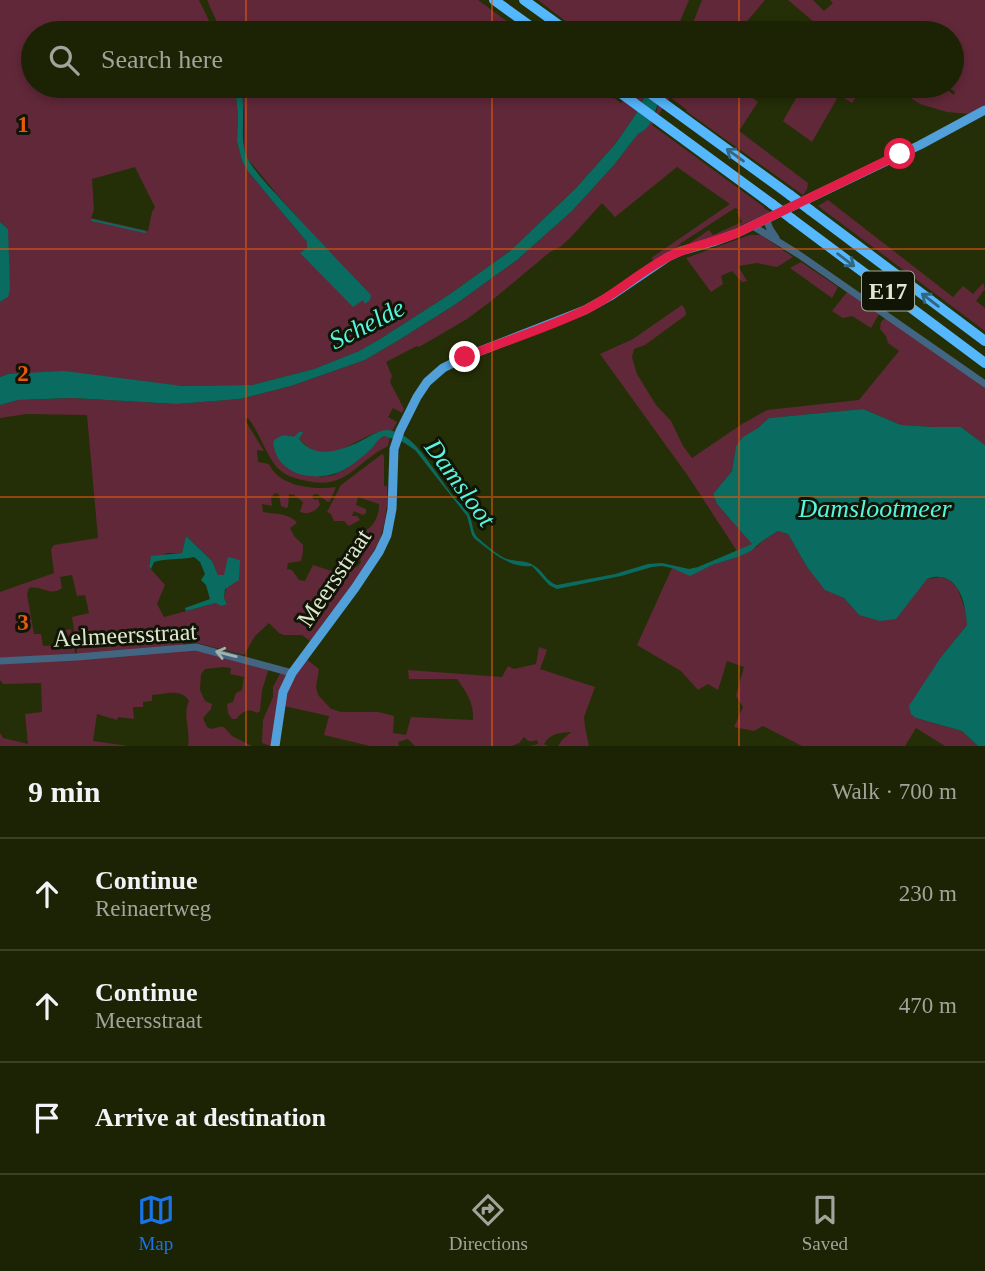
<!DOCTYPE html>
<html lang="en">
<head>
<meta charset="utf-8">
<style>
  :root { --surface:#1c2305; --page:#252b0f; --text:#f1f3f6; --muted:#a0a49a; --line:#3a4027; --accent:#1a73e8 }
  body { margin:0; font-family:"Times New Roman",serif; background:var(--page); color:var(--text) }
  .stop { position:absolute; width:21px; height:21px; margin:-16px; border:5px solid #e11d48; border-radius:50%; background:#fff }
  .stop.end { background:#e11d48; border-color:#fff; box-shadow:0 2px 7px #0008 }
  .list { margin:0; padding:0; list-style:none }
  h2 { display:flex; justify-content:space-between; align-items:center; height:91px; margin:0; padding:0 28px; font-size:30px }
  h2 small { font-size:23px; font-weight:400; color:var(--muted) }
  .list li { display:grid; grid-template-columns:46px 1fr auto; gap:21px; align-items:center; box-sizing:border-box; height:112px; padding:0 28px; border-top:2px solid var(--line) }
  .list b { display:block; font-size:26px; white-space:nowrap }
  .list p { margin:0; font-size:23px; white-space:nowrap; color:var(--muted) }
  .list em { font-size:23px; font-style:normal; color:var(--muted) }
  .icon { flex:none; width:38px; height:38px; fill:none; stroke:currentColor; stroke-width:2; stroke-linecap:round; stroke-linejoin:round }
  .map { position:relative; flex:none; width:985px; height:746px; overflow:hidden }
  .search { position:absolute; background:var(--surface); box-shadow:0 4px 10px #0003; left:21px; right:21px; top:21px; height:77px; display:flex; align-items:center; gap:18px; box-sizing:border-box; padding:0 24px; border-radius:38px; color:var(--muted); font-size:26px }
  .sheet { height:427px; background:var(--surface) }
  nav { display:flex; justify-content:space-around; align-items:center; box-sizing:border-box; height:98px; border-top:2px solid var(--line); background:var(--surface); font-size:19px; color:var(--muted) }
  nav a { display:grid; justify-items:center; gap:4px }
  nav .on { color:var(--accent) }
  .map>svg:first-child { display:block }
  .green { fill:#612839; fill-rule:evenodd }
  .water { fill:#0a6b60 }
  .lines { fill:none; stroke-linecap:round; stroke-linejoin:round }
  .stream { stroke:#0a6b60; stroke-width:2 }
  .minor { stroke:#426682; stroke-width:7 }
  .major { stroke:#51a0da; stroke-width:9 }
  .highway { stroke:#55b7fd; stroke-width:10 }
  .highway-bridge { stroke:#55b7fd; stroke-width:10 }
  .oneway { stroke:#326682 }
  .oneway2 { stroke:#a0b3b1 }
  .route { stroke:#e11d48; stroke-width:9 }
  .grid { fill:none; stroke:#e8590c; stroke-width:2; stroke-opacity:0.55 }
  .labels { text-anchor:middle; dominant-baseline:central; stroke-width:6; stroke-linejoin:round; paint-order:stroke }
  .shield { fill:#101506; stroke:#a1a894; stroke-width:2 }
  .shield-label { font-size:23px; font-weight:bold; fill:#dfe7d1 }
  .street-label { font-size:24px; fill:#dfe7d1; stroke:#101506 }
  .water-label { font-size:26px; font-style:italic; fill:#57f4df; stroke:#101506 }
  .grid-label { font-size:23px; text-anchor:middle; font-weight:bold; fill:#e8590c; stroke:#101506; stroke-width:6; stroke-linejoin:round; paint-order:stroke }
</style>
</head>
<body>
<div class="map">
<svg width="985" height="746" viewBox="0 0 985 746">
  <rect width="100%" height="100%" fill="#252f07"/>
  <path class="green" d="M0,0H199L215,33H33V86H233L236,97L238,116L237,141L242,161L247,170L265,192L307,242L308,248L301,252L363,300H370L276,193L247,158L244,149V111L240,86H598L621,103L633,86H650L636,114L616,143L576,188L510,251L450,294L380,339L359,351L314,369L252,385L184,386L151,383L8,374L0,377V302L8,297V229L0,222ZM135,167L155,207L152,212L148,231L91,218L94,210L92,179Z
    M207,0H478L523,33H222Z
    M538,0H689L675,33H581Z
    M702,0H765L737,33H689Z
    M788,0H813L824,11L833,3L830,0H985V105L970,114L947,112L920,104L892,86H933V88L946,89L954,95L955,92L947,86H952V33H827Z
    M664,86H737L758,102L739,131L808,183L807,189L803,195L686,111L687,110L670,97L652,125L764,207V208L770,212L716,237L688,244L709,230L713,235L742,222L737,212L738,209L735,208L681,243L675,250L654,261L651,258L730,204L677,167L615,217L602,203L569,239L560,247L550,252L490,302L467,319L419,347L417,346L386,362L392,376L390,382L404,409L402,413L393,408L388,417L397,422L392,431C366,428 345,458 317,452C308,450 303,440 294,437L319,477L334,475L347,468L374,446L379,438L384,436L390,437L388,446C355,462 346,492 303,480C292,478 282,474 275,465C264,450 259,432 248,418L245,420L264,451L257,450L258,462L269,464C279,487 314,490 336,487L330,501L328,502L317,494H314L312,497L315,500L318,499L320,505C315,512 308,515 300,512L303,502L294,495L289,494L288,507L286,508L281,506L279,495L277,493L274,494L271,497L272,506L262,504L263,512C274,514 290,513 297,523L290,528L294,536L303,545V552L301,561L288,563L287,569L292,570L299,580L305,581L313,565L341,574L358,566L361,562L359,552L366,537L363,535V532C373,528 380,515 379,504L358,497L356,505L366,509V513L363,515L354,511L352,516H357L360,520L349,526L344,521H334L331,514L327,512L341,485L382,454L384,456V486H387V505L384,525L379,542L362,571L310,641L302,635H284L279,633L269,623L255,636L244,655L193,642L183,643L184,649L204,650L269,668L262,690L260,711L257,713C247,708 244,711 236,719H232L228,713L227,704L233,702L236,693L242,690L244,677L230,674L231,668L223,667L205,669L201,674L200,690L205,701L212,704L211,709L203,718L207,727L212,729L219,727H224L232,736L252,746H188C191,731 182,715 189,701C182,688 165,694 152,695V701L143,702V707H133L134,719L118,717L117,720L97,714L93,741L128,746H0V733L3,738L28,744L25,714L42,712L41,683L3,684L0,680V592L54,573L51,549L54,545L98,538L87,415L27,414L0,418V405L18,400L72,398L177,404L240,399L291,386L365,360L399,340L456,304L517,260L572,211L614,165L638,134L642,132L656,113ZM186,536L212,561L218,575H224L226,589L224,598L227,603H216L164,617L157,604L165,585L149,567L150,560L167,553H182ZM72,575L77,596L85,595L89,613L72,617L77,653H75L71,629L56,632L58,645L43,646L41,634H34L27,594L29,588C42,585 50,597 62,588L60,577Z
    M803,86H819L818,90L828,95L831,90L838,95L841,91L846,94L851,86H863L852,103L839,95L812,142L783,121Z
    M828,200L953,297L963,286L973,294L983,283L985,289L976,301L985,308V331L818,206Z
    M750,235H761L793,257L777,267L757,263L738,266L747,281L742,282L732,271L721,276L723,284L711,292L686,258Z
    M801,262L838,287L832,298L790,268Z
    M847,292L879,314L871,328L852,316L843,318L832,311Z
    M682,305L685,309L686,315L645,345L634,349L632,357L637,374L656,405L671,421L683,446L692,458L742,424L767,410L859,400L899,351L888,343L886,336L880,329L881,322L885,318L985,388V445L961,427H933L901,425L863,409L769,418L758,428L744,437L736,446L732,471L713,494L717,504L753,544L737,551L688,476L600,354L633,339Z
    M778,531L788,534L807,567L825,589L844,598L859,615L918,589L927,579L940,577L949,580L957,587L966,612L967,625L941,657L916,718L962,731L978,746H945L916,728L905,746H802L763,726L754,731L734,727L743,707L736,696L744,667L727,661L718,690L708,684L698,690L681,671L637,645L672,568L690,575L712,565L738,557L758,546L761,542Z
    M539,647L547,650L540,669L595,687L584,717L585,727L589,746H558L562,740L571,732C559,733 550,733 544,744L548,746H529L538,744L537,740C530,742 529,742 524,737L519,743L512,746H415L408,739L398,742L399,746H370L324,735L329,716L284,706L290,684L305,658L319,669L316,687L318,695L331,709L341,712H378L394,716L393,733L406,735L411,717L473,720C474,703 467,693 457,679H409L408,670L502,677L508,666L514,669L536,664Z
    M281,672L287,673L271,746L262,743L263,720L273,697V687Z"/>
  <path class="water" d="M233,86H240C247,108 239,137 246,155C254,173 273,190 286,205C314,235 342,265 371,295L370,300L365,304L363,300L353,307L300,253L307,248V242L265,192L247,170L242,161L237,141L238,116L236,97Z
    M650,86H664C656,101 656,127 638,134L614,165L572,211L517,260L456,304L399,340L365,360L291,386L240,399L177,404L72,398L18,400L0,405V377L8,374L64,371L183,386L252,385L314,369L359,351L380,339L450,294L510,251L576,188L616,143L636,114Z
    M0,222L8,229L10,289L8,297L0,302Z
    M863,409L901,425L933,427H961L985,445V746H978L962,731L916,718L911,714L909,706L941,657L967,625C966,608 961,578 939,577C935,576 931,578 927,579L896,619L880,621L859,615L844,598L825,590L807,567L788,534L778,531L761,542L751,551L738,557L712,565L690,576L672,568L662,566L652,567L621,576L557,589L549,585L532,566C510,569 491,551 475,539L472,535L467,516L415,450L403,442L384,436C378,439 377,442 373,447C354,465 337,479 310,476C304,475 300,475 294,472C281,465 275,457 273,442C280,434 285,435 294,437L299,432H303L299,439C314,457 332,453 352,445C364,441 374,431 387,430C393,430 402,434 407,438C421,447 442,482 453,496C459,503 467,509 470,517C473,524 472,531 477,537C483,543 500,557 507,559C516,562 526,560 533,565C543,570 546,582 557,585L615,574L648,564L662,563L689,569L698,567L752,544L717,504L713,494L732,471L736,446L743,437L758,428L769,418Z
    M186,536L212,561L218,575H224L228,557L240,560L239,580L225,589L224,598L227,604L221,606L216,603L186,611L185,608L210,599L206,585L201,580L205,574L200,562L194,557C181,560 166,558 154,562L151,569L149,567L151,556L182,553Z"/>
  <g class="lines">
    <path class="stream" d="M92,220L145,232"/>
    <path class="minor" d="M766,219L770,229L776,238
      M755,225L756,228L798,254L985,384
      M0,661L77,657L196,647L292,673"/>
    <path class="major" d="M275,746L283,692L292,673L355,588L379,552L387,535L392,509L394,449L400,431L417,397L427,382L443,368L465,357L585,310L612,295L668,257L681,251L713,242L737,233L920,145L985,110"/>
    <path class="highway" d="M494,0L540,33
      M524,0L570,33
      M611,86L772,204
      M640,86L790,195
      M810,210L985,341
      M792,219L985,363"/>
    <path class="highway-bridge" d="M790,195L810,210
      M772,204L792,219"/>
  </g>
  <defs><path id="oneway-shaft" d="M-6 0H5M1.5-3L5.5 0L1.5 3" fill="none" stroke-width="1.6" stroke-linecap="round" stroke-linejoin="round" transform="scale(1.75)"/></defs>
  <g class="oneway">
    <use href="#oneway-shaft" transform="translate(735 155) rotate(-144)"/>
    <use href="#oneway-shaft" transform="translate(846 260) rotate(37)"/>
    <use href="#oneway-shaft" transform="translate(930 300) rotate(-143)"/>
  </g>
  <use class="oneway2" href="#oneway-shaft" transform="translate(226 654) rotate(-166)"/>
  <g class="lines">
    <path class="route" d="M465,357C505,341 547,328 585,310C616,295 641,270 672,255C693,245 716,242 737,233L900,154"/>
  </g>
  <path class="grid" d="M246,0V33M492,0V33M739,0V33M246,86V746M492,86V746M739,86V746M0,249H985M0,497H985"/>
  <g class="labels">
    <rect class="shield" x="862" y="271.5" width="52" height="39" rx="5"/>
    <g class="shield-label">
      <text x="888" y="291">E17</text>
    </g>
    <g class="street-label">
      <text transform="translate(334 578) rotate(-56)">Meersstraat</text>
      <text transform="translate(125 635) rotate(-3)">Aelmeersstraat</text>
    </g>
    <g class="water-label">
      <text transform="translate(367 324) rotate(-27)">Schelde</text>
      <text transform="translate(460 483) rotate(54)">Damsloot</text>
      <text x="875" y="508">Damslootmeer</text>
    </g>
  </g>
  <g class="grid-label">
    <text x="23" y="132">1</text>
    <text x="23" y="381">2</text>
    <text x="23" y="630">3</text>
  </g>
</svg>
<div class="stop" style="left:900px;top:154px"></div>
<div class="stop end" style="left:465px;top:357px"></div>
<div class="search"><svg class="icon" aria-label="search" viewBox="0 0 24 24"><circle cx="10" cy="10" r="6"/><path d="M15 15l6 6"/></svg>Search here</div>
</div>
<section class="sheet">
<h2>9 min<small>Walk · 700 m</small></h2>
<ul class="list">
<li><svg class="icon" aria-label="ahead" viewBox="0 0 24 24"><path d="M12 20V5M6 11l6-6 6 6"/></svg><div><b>Continue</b><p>Reinaertweg</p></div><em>230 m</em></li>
<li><svg class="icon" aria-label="ahead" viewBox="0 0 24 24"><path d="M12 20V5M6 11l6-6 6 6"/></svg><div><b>Continue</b><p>Meersstraat</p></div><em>470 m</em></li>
<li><svg class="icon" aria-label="arrive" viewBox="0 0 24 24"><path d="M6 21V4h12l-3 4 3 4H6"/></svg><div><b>Arrive at destination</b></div></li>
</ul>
</section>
<nav>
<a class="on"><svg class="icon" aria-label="map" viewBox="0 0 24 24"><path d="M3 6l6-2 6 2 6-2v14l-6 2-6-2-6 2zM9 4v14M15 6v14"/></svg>Map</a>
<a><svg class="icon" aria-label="directions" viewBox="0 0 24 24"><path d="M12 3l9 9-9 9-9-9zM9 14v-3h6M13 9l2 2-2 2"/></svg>Directions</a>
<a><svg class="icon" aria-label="saved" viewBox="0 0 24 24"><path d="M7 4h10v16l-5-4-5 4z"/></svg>Saved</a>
</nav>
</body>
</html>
